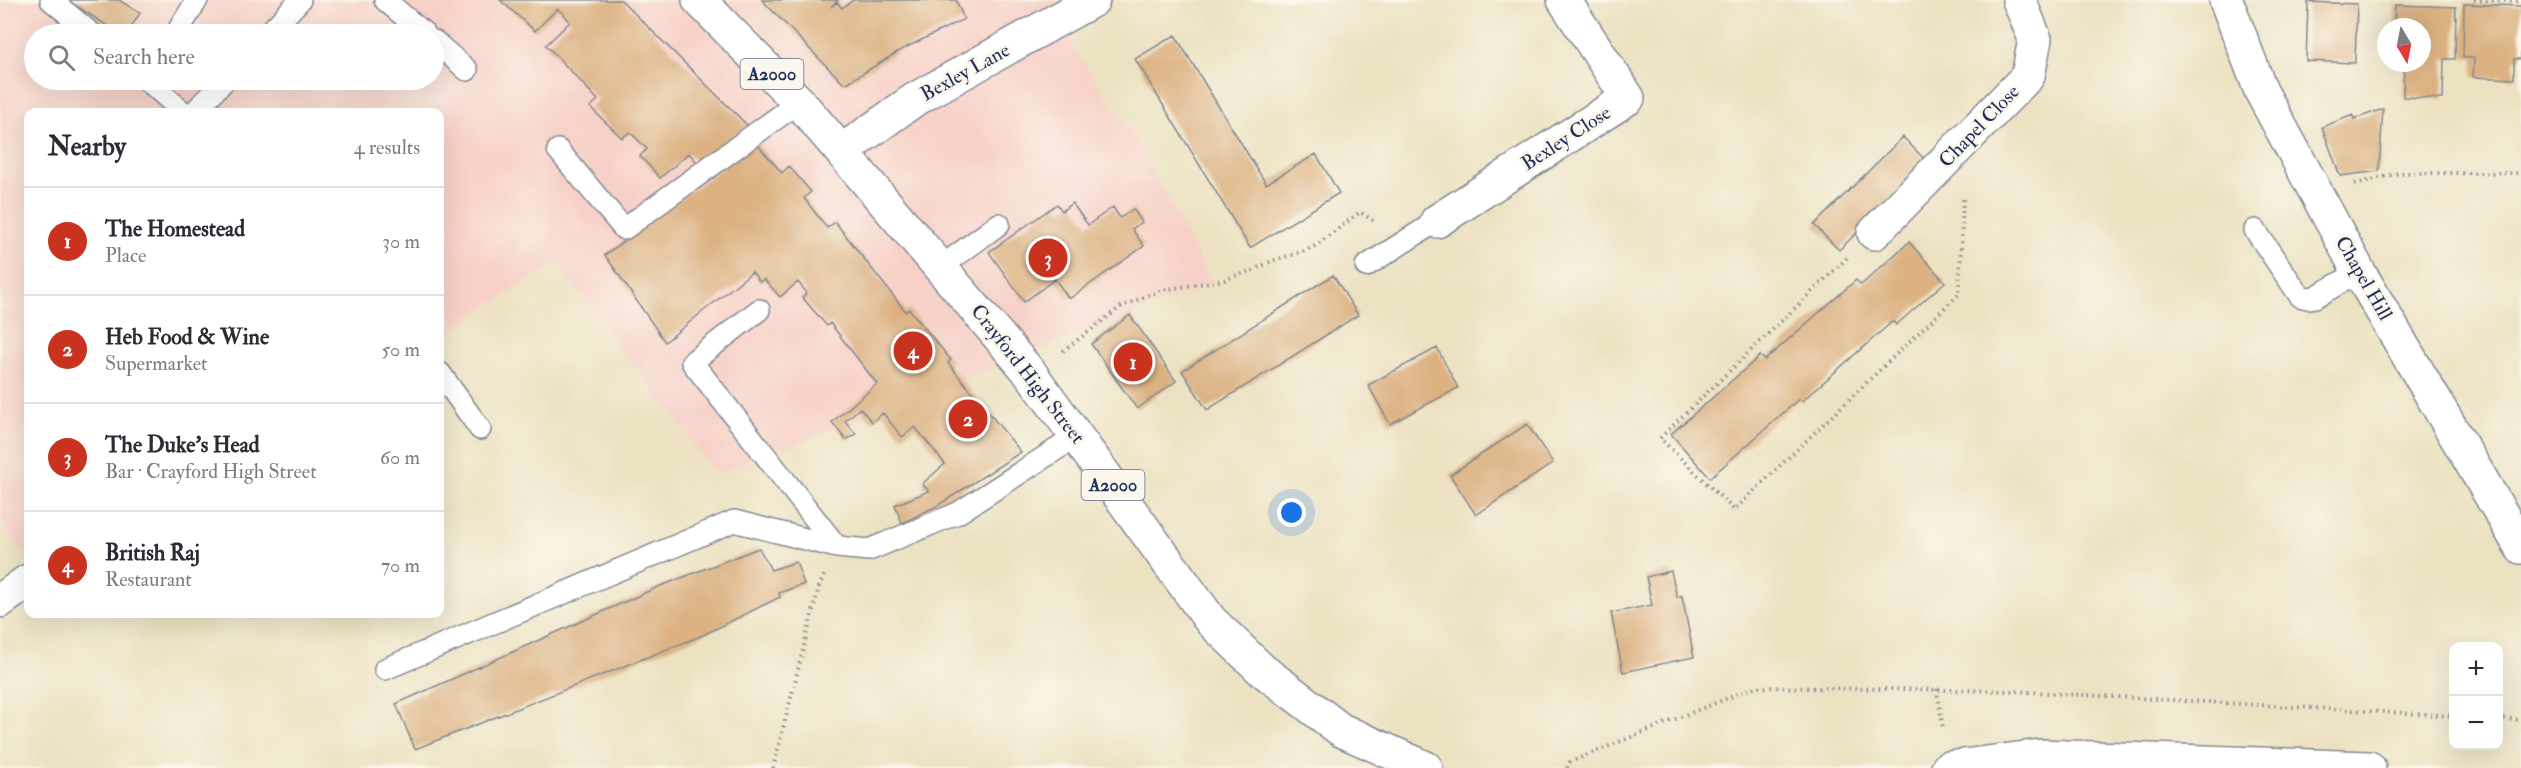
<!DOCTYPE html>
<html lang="en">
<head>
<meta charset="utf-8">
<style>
  :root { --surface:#fff; --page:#f7f7f7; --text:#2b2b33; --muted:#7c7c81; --line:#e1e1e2; --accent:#c8321e }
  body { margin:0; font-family:"IM FELL Double Pica",serif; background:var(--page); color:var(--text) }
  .controls { position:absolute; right:18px; bottom:18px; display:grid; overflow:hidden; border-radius:12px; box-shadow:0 6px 24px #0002 }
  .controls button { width:54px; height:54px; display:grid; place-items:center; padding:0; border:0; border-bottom:2px solid var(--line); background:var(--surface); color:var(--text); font:30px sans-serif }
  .compass { position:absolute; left:2377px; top:18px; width:54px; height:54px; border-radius:50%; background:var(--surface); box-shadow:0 6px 24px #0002; rotate:170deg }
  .you { position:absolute; left:1292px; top:513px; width:21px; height:21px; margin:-15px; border:4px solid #fff; border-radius:50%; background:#1a73e8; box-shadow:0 0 0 9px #1a73e833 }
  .badge { display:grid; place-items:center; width:39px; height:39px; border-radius:50%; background:var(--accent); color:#fff; font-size:20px; font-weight:700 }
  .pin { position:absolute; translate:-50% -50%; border:3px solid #fff; box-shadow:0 2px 6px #0006 }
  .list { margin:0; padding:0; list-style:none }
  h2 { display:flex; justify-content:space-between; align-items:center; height:78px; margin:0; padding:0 24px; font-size:26px }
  h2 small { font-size:20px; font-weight:400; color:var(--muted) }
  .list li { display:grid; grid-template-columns:39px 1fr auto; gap:18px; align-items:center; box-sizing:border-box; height:108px; padding:0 24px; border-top:2px solid var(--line) }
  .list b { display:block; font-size:22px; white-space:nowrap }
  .list p { margin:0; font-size:20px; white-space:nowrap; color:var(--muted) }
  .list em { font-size:20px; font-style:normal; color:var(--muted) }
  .icon { flex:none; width:33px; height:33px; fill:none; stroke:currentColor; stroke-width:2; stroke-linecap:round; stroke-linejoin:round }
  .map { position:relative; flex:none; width:2521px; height:768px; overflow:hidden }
  .search { position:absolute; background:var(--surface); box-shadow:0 6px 24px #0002; left:24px; top:24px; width:420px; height:66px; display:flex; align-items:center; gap:15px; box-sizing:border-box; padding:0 21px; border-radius:33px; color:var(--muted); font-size:22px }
  .panel { position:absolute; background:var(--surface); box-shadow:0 6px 24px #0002; left:24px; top:108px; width:420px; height:510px; border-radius:12px }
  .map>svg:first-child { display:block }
  .built { fill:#f7d1c8; fill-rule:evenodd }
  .building { fill:#dcb283 }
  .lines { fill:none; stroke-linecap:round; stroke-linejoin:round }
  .lane-casing { stroke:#848890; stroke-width:24 }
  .street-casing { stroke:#848890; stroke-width:36 }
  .secondary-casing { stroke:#848890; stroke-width:36 }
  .primary-casing { stroke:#848890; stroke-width:36 }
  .path { stroke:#848890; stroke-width:4; stroke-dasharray:1.5 4.5; stroke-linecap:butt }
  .lane { stroke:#fff; stroke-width:21 }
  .street { stroke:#fff; stroke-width:33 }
  .secondary { stroke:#fff; stroke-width:33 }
  .primary { stroke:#fff; stroke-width:33 }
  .labels { text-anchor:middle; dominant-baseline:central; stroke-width:6; stroke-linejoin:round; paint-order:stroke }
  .shield { fill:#fbf7ec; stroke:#5e6b89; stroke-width:1.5 }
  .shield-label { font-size:18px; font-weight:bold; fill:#1b2f5e }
  .street-label { font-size:20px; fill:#1b2f5e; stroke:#fbf7ec }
</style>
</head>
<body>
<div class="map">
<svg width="2521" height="768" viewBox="0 0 2521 768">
  <rect width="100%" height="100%" fill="#fbf7ec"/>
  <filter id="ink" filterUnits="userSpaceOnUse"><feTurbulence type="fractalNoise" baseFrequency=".0167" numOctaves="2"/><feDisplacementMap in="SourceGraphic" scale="12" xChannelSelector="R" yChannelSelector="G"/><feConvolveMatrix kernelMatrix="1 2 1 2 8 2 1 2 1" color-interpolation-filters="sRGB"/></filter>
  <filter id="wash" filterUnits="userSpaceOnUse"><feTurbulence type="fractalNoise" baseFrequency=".008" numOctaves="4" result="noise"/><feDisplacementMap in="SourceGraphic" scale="24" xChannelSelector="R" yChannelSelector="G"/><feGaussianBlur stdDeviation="1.35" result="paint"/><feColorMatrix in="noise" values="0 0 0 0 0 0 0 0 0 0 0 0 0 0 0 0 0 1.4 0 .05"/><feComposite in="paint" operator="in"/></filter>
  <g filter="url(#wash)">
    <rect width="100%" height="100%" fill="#ece2c2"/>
    <path class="built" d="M0,0H1054L1077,53L1141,147L1212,283L716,474L556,263L440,337V112H28V559L0,520ZM34,34H434V80H34Z"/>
    <g id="blocks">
      <path class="building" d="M67,0H119L140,13L127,34H120Z
        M500,0H621L748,126L697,162L689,153L660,178L640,156L647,149L630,132L622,138L590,107L598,100L546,45L570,22L563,13L557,9L535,31Z
        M762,0H838L831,7L837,2L842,8L853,0H956L964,19L901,50L847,83H843Z
        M2308,2L2357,4L2355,63L2306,61Z
        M2464,4L2521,6V59H2514V79L2473,77L2474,58H2463Z
        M2395,5L2456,7L2455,59H2444L2443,99L2403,97L2404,63H2422V27H2394Z
        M1175,35L1266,184L1316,154L1339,193L1250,248L1135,59Z
        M2383,109L2379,171L2340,176L2322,127L2353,115L2354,119Z
        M1903,137L1928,163L1839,250L1814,225Z
        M756,143L782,173L789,166L811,192L804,198L827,228L835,222L906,312L909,309L951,360L948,363L1021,452L937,506L902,523L895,505L929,491L922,484L945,464L915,427L902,437L883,413L872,422L860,408L845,421L856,434L846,440L832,422L877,384L830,323L827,326L802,297L807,293L798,282L780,297L764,279L760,282L752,272L665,342L605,255Z
        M1072,203L1088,225L1113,207L1120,218L1133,209L1142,222L1132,229L1144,246L1069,299L1055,279L1024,302L989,252L1057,204L1062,211Z
        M1909,242L1945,282L1896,325L1893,321L1802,401L1799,399L1710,478L1671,434L1760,356L1765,360L1856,280L1861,285Z
        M1333,275L1358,315L1207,410L1182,371Z
        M1130,315L1176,381L1137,409L1091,344Z
        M1437,348L1458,388L1390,424L1368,385Z
        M1527,424L1553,463L1476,515L1450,475Z
        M759,548L771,570L796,562L804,584L779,593L780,597L703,635L415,749L396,704L658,587Z
        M1671,571L1677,597L1682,596L1694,657L1623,672L1611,613L1652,605L1646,577Z"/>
    </g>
  </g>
  <g filter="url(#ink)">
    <use href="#blocks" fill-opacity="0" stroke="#848890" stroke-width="1.5"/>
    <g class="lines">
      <g class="lane-casing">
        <path id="lane" d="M51,0L92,34
          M385,0L425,34
          M176,34L197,0
          M268,34L300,0
          M434,41L467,70
          M148,81L183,112
          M194,112L225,80
          M558,150L624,229L799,102
          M2255,230L2300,296L2308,298L2315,297L2359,272
          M1366,266L1437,221
          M941,267L999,224
          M759,310L692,362L837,547
          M440,373L480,429
          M385,669L734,521L837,547L869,550L958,513L1077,436"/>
      </g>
      <g class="street-casing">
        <path id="street" d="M2226,0L2261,91L2359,272L2521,547
          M842,151L914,100L1093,0
          M1437,221L1628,98L1564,0
          M1874,233L2028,76L2035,39L2019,0
          M0,601L28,581"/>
      </g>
      <g class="secondary-casing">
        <path id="secondary" d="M1948,768L2040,756L2369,768"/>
      </g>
      <g class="primary-casing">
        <path id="primary" d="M699,0L799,102L1031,374L1211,621L1261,669L1341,730L1426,768"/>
      </g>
      <path class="path" d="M2474,0L2521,1
        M2355,184L2399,173H2521
        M1847,258L1660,438L1734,510L1959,294L1963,198
        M1063,351L1122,306L1162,290L1224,280L1253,270L1272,261L1302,252L1315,246L1360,212L1375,222
        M1937,689L1943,729
        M2498,718L2521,720
        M773,768L819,587L824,575
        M1567,768L1570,762L1755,687L2014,691L2454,716"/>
      <use href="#lane" class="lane"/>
      <use href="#street" class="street"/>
      <use href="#secondary" class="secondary"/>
      <use href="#primary" class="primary"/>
    </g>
  </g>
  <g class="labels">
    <g class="shield">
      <rect x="740.5" y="59" width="63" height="30" rx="4.5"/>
      <rect x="1081.5" y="470" width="63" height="30" rx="4.5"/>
    </g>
    <g class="shield-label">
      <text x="772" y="74">A2000</text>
      <text x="1113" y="485">A2000</text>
    </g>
    <g class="street-label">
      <text transform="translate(965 72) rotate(-29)">Bexley Lane</text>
      <text transform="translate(1979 126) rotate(-46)">Chapel Close</text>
      <text transform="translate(1566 138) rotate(-33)">Bexley Close</text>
      <text transform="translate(2364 278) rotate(60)">Chapel Hill</text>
      <text transform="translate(1028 374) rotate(52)">Crayford High Street</text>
    </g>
  </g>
</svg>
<div class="controls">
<button>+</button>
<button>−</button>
</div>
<svg class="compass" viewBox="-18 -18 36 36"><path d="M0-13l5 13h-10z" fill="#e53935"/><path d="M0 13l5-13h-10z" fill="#7c7c81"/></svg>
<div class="you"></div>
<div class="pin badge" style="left:1133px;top:362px">1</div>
<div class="pin badge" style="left:968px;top:419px">2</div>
<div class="pin badge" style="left:1048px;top:258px">3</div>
<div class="pin badge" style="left:913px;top:351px">4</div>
<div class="search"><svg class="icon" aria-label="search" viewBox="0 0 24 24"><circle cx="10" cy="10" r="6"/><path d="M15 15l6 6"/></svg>Search here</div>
<section class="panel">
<h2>Nearby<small>4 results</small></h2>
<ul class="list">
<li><span class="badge">1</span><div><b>The Homestead</b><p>Place</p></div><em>30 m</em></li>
<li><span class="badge">2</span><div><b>Heb Food &amp; Wine</b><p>Supermarket</p></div><em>50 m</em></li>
<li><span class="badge">3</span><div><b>The Duke's Head</b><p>Bar · Crayford High Street</p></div><em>60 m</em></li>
<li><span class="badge">4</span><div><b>British Raj</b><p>Restaurant</p></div><em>70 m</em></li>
</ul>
</section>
</div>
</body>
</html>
